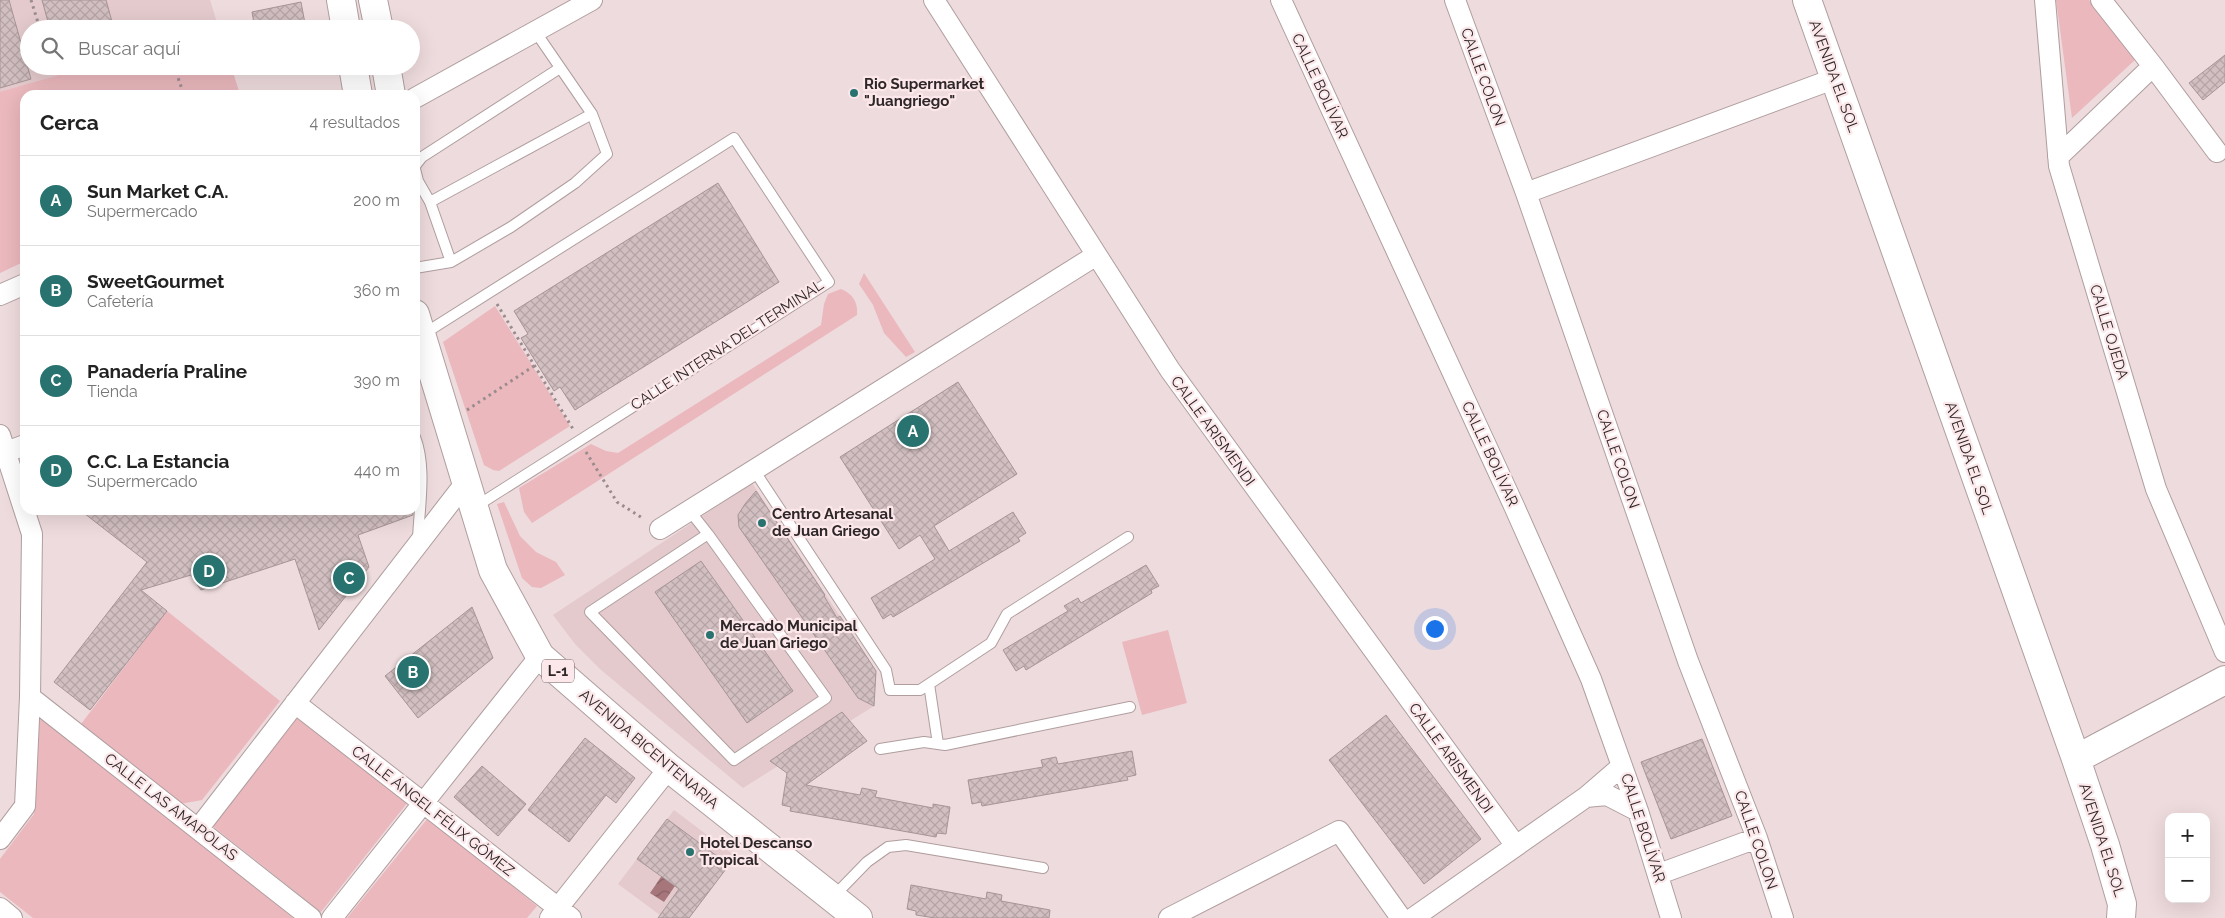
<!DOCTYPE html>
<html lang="es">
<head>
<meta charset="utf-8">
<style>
  :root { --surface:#fff; --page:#f6f6f6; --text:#222; --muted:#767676; --line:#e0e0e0; --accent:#28726f }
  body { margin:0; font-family:Raleway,sans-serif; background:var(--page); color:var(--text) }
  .controls { position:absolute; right:15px; bottom:15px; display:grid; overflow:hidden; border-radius:10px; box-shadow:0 5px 20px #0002 }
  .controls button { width:45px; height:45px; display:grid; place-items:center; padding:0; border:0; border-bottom:1px solid var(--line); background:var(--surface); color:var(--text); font:25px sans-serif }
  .you { position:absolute; left:1434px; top:628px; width:18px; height:18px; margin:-12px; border:4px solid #fff; border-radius:50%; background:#1a73e8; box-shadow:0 0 0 8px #1a73e833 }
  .badge { display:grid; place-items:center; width:32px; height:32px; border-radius:50%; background:var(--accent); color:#fff; font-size:16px; font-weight:700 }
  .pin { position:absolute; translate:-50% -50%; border:2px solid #fff; box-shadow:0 1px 5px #0006 }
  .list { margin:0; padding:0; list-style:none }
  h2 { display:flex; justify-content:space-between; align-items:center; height:65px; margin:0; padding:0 20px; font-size:21px }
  h2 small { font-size:16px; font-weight:400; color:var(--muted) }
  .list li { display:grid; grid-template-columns:32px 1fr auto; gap:15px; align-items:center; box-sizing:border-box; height:90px; padding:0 20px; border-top:1px solid var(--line) }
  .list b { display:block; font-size:19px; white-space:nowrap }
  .list p { margin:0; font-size:16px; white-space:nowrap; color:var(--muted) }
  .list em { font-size:16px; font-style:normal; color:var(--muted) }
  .icon { flex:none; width:28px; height:28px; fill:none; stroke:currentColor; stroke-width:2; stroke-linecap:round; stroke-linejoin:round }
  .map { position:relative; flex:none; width:2225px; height:918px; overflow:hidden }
  .search { position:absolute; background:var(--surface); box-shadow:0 5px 20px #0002; left:20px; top:20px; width:400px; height:55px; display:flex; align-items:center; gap:12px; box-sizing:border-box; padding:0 18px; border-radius:28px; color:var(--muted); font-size:19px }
  .panel { position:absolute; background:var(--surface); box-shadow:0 5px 20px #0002; left:20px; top:90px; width:400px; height:425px; border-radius:15px }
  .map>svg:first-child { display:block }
  .built { fill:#e4cacc }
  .grass { fill:#eab8bd }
  .water { fill:url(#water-waves) }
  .building { fill:url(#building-cross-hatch); stroke:#a69496 }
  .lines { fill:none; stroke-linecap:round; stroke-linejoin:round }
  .lane-casing { stroke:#b09e9f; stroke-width:12 }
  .street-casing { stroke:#b09e9f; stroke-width:22 }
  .secondary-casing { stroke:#b09e9f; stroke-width:30 }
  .primary-casing { stroke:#b09e9f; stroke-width:30 }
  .path { stroke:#9a8c8e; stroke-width:3; stroke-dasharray:2.5 4; stroke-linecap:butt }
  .lane { stroke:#fff; stroke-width:10 }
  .street { stroke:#fff; stroke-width:20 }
  .secondary { stroke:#fff; stroke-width:28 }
  .primary { stroke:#fff; stroke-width:28 }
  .poi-dot { fill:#28726f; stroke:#fce8ea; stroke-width:2 }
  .labels { text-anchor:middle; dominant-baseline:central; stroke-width:4.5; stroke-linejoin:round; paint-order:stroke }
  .shield { fill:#fce8ea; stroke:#6c6162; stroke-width:1 }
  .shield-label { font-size:14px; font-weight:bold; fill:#2e2728 }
  .street-label { font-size:15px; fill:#2e2728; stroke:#fce8ea }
  .poi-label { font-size:15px; font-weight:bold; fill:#2e2728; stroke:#fce8ea; text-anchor:start }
</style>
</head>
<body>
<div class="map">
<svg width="2225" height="918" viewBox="0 0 2225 918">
  <defs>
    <pattern id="water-waves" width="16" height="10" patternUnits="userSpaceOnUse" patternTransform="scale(1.25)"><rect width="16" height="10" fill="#a6767b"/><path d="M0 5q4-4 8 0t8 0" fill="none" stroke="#886165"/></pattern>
    <pattern id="building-cross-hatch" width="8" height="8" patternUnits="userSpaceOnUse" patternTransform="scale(1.25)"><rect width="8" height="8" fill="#d2bfc1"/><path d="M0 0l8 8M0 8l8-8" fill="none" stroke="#b5a4a6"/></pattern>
  </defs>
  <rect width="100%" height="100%" fill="#eedbdd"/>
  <path class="built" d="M0,0H210L219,29H29V66H231L240,95H25V261L0,273Z
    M752,483L876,671L874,706L743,788L601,670L575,644L553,615Z
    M674,810L735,856L689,918H664L618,884Z"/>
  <path class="grass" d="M2056,0H2089L2135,60L2072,118Z
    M91,66H231L240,95H25V261L0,273V92Z
    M864,273L915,352L906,357L884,333L873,305L859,284Z
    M841,289C853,294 858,302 857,315L532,523L524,512L519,488L591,444L606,451L618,453L821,325L824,304L828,294Z
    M495,306L570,426L499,471L493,470L484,465L443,342Z
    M504,502L520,536L536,552L556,562L565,575L541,588L532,587L522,578L497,504Z
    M167,611L280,701L202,800L180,804L81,724Z
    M1168,630L1187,703L1142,715L1122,642Z
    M39,713L293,918H33L0,892V859L34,814Z
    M298,715L408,802L321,912L211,825Z
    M428,818L537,906L527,918H347Z"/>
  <path class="water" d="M663,874L677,883L664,902L650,893Z"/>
  <path class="building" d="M0,0H9L31,79L0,88Z
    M42,0H106L114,29H50Z
    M301,2L306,29H255L252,12Z
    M2225,55V82L2203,100L2189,83Z
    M718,183L779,282L575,410L560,387L554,391L521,338L528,334L514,311Z
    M958,382L1017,474L934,526L949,551L1013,512L1026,533L1018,538L1020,541L893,617L891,614L883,619L871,598L935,559L920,535L899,549L840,457Z
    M756,491L825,595L824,596L837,618L840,616L876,671L874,706L858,698L739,527L738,515L745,504Z
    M80,510H413V515L358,535L369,567L319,630L295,559L201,590L191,575L141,590L167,611L90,710L54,682L147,562Z
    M701,561L793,691L747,723L655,592Z
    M1146,565L1159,586L1151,590L1152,593L1026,670L1024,666L1016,671L1003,650L1068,611L1064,606L1078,598L1081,603Z
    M472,607L493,658L418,718L385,676Z
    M842,712L867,741L806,785L860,795L862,788L877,791L875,797L933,808V804L950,807L946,834L937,833L936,837L790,811L791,807L782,805L787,773L770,761Z
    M1386,715L1481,839L1424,884L1329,760Z
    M585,738L635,778L616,803L606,795L569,842L528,810Z
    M1702,739L1732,816L1671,839L1641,762Z
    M1132,751L1136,775L1127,777L1128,780L982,806L981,802L972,804L968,780L1043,767L1041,760L1056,757L1058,764Z
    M482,766L526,804L498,836L454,797Z
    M667,819L729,865L689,918H658L679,889L637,859Z
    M911,885L986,899L987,892L1002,895L1001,901L1050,910L1049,918H935L916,915V911L907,909Z"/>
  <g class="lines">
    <g class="lane-casing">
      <path id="lane" d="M415,166L422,157L560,68
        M415,169L418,181L430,202
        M451,262L430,202L592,114
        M415,268L451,262L511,227L575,183L607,154L592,114L535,31
        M422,335L734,138L829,282L475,507
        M415,437C427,468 419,507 418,540
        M754,470L886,670L890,690H920L991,643L1007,614L1128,537
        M689,510L708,534L826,698L734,760L590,612L708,534
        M929,684L938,744
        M880,749L924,742L945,745L1130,707
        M833,897L867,862L888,847L906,845L1043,868"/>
    </g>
    <g class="street-casing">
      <path id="street" d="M934,0L1170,370L1516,846
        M1281,0L1514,506L1591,679L1638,811L1671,918
        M1455,0L1526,193L1688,661L1757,838L1783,918
        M2045,0L2059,166L2156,489L2225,652
        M2101,0L2153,66L2217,152
        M415,98L592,0
        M2058,157L2153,66
        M1526,193L1836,78
        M0,295L25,284
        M0,435L32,534L30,697L25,806L0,839
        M6,452L25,445
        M660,529L1095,256
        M30,697L311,918
        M295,703L571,918
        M1586,797L1607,795L1638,811
        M198,829L466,482
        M1659,874L1757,838
        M0,908L12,918
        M332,918L540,656
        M550,918L669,768
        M1169,918L1339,831L1401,918
        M1413,918L1586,797L1622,766"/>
    </g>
    <g class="secondary-casing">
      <path id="secondary" d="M1807,0L2076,759L2105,845L2122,904L2121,918
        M2076,759L2225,680"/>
    </g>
    <g class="primary-casing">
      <path id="primary" d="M341,0L346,29
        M373,0L379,29
        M353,66L358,95
        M386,66L391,95
        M415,314L493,570L540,656L669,768L858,918"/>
    </g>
    <path class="path" d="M31,0L40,29
      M51,66V67
      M174,66L184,95
      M497,304L573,429
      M467,410L537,364
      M586,452L617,502L644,519"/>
    <use href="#lane" class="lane"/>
    <use href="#street" class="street"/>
    <use href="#secondary" class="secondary"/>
    <use href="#primary" class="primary"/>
  </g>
  <g class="poi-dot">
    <circle cx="854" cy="93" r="5"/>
    <circle cx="762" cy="523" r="5"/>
    <circle cx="710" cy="635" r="5"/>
    <circle cx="690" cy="852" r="5"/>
  </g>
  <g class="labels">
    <rect class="shield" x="542" y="659.5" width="32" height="23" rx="4"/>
    <g class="shield-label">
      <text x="558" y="671">L-1</text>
    </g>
    <g class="street-label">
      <text transform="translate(1834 76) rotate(70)">AVENIDA EL SOL</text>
      <text transform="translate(1483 77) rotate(70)">CALLE COLON</text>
      <text transform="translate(1320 86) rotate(65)">CALLE BOLÍVAR</text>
      <text transform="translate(2109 332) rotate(73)">CALLE OJEDA</text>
      <text transform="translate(727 345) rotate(-33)">CALLE INTERNA DEL TERMINAL</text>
      <text transform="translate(1213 431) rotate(54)">CALLE ARISMENDI</text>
      <text transform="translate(1490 454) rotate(65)">CALLE BOLÍVAR</text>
      <text transform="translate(1969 458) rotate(71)">AVENIDA EL SOL</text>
      <text transform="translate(1618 459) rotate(71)">CALLE COLON</text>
      <text transform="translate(649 749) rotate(40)">AVENIDA BICENTENARIA</text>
      <text transform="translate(1451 758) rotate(54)">CALLE ARISMENDI</text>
      <text transform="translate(171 807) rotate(38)">CALLE LAS AMAPOLAS</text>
      <text transform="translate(433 811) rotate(38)">CALLE ÁNGEL FÉLIX GÓMEZ</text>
      <text transform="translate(1643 828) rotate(72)">CALLE BOLÍVAR</text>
      <text transform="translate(1756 840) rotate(71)">CALLE COLON</text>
      <text transform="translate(2102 840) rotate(72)">AVENIDA EL SOL</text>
    </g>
    <g class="poi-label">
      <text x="864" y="84">Rio Supermarket<tspan x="864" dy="17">"Juangriego"</tspan></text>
      <text x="772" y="514">Centro Artesanal<tspan x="772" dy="17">de Juan Griego</tspan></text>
      <text x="720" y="626">Mercado Municipal<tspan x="720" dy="17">de Juan Griego</tspan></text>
      <text x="700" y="843">Hotel Descanso<tspan x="700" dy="17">Tropical</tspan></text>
    </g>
  </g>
</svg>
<div class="controls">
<button>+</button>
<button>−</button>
</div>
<div class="you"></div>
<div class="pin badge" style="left:913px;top:431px">A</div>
<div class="pin badge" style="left:413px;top:672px">B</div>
<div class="pin badge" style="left:349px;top:578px">C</div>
<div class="pin badge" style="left:209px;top:571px">D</div>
<div class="search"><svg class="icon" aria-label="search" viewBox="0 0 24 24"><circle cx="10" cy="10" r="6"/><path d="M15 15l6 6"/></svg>Buscar aquí</div>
<section class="panel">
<h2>Cerca<small>4 resultados</small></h2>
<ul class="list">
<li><span class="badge">A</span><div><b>Sun Market C.A.</b><p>Supermercado</p></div><em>200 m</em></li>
<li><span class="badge">B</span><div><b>SweetGourmet</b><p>Cafetería</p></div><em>360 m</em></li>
<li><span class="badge">C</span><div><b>Panadería Praline</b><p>Tienda</p></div><em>390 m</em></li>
<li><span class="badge">D</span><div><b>C.C. La Estancia</b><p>Supermercado</p></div><em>440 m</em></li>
</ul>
</section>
</div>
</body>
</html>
